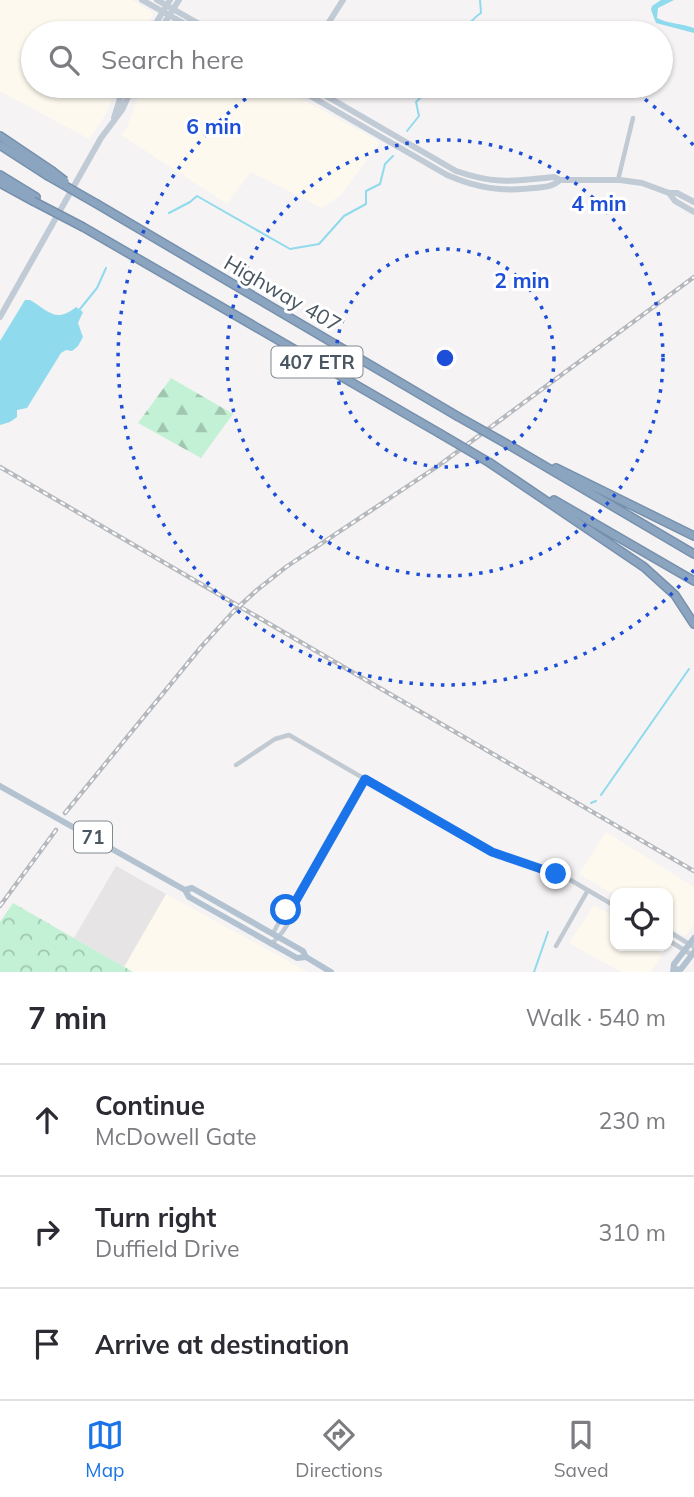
<!DOCTYPE html>
<html lang="en">
<head>
<meta charset="utf-8">
<style>
  :root { --surface:#fff; --page:#f7f7f7; --text:#2b2b33; --muted:#7c7c81; --line:#e1e1e2; --accent:#1a73e8 }
  body { margin:0; font-family:Mulish,sans-serif; background:var(--page); color:var(--text) }
  .controls { position:absolute; right:21px; bottom:21px; display:grid; overflow:hidden; border-radius:14px; box-shadow:0 2px 5px #0004 }
  .controls button { width:63px; height:63px; display:grid; place-items:center; padding:0; border:0; border-bottom:2px solid var(--line); background:var(--surface); color:var(--text); font:35px sans-serif }
  .stop { position:absolute; width:21px; height:21px; margin:-16px; border:5px solid #1a73e8; border-radius:50%; background:#fff }
  .stop.end { background:#1a73e8; border-color:#fff; box-shadow:0 2px 7px #0008 }
  .list { margin:0; padding:0; list-style:none }
  h2 { display:flex; justify-content:space-between; align-items:center; height:91px; margin:0; padding:0 28px; font-size:30px }
  h2 small { font-size:23px; font-weight:400; color:var(--muted) }
  .list li { display:grid; grid-template-columns:46px 1fr auto; gap:21px; align-items:center; box-sizing:border-box; height:112px; padding:0 28px; border-top:2px solid var(--line) }
  .list b { display:block; font-size:26px; white-space:nowrap }
  .list p { margin:0; font-size:23px; white-space:nowrap; color:var(--muted) }
  .list em { font-size:23px; font-style:normal; color:var(--muted) }
  .icon { flex:none; width:38px; height:38px; fill:none; stroke:currentColor; stroke-width:2; stroke-linecap:round; stroke-linejoin:round }
  .map { position:relative; flex:none; width:694px; height:972px; overflow:hidden }
  .search { position:absolute; background:var(--surface); box-shadow:0 2px 5px #0004; left:21px; right:21px; top:21px; height:77px; display:flex; align-items:center; gap:18px; box-sizing:border-box; padding:0 24px; border-radius:38px; color:var(--muted); font-size:26px }
  .sheet { height:427px; background:var(--surface) }
  nav { display:flex; justify-content:space-around; align-items:center; box-sizing:border-box; height:98px; border-top:2px solid var(--line); background:var(--surface); font-size:19px; color:var(--muted) }
  nav a { display:grid; justify-items:center; gap:4px }
  nav .on { color:var(--accent) }
  .map>svg:first-child { display:block }
  .commercial { fill:#fdf9ef }
  .education { fill:#e6e4e5 }
  .forest { fill:url(#forest-firs) }
  .park { fill:url(#park-crowns) }
  .water { fill:#90daee }
  .lines { fill:none; stroke-linecap:round; stroke-linejoin:round }
  .stream { stroke:#90daee; stroke-width:2 }
  .highway-casing { stroke:#7690ad; stroke-width:10 }
  .street { stroke:#c1cad2; stroke-width:4.5 }
  .secondary { stroke:#c1cbd6; stroke-width:6 }
  .primary { stroke:#b3c2d1; stroke-width:6 }
  .highway { stroke:#8ba5c1; stroke-width:7 }
  .rail-casing { stroke:#b5b8bd; stroke-width:4.5 }
  .rail { stroke:#fff; stroke-width:2; stroke-dasharray:5; stroke-linecap:butt }
  .highway-bridge-casing { stroke:#7690ad; stroke-width:10; stroke-linecap:butt }
  .highway-bridge { stroke:#8ba5c1; stroke-width:7 }
  .route { stroke:#1a73e8; stroke-width:9 }
  .ring { fill:none; stroke:#1d4ed8; stroke-width:3.5; stroke-dasharray:3.5 7 }
  .labels { text-anchor:middle; dominant-baseline:central; stroke-width:6; stroke-linejoin:round; paint-order:stroke }
  .shield { fill:#fff; stroke:#808990; stroke-width:2 }
  .shield-label { font-size:19px; font-weight:bold; fill:#4a5661 }
  .street-label { font-size:21px; fill:#4a5661; stroke:#fff }
  .centre { fill:#1d4ed8; stroke:#fff; stroke-width:3.5 }
  .ring-label { font-size:21px; text-anchor:middle; font-weight:bold; fill:#1d4ed8; stroke:#fff; stroke-width:6; stroke-linejoin:round; paint-order:stroke }
</style>
</head>
<body>
<div class="map">
<svg width="694" height="972" viewBox="0 0 694 972">
  <defs>
    <pattern id="forest-firs" width="22" height="20" patternUnits="userSpaceOnUse" patternTransform="scale(1.75)"><rect width="22" height="20" fill="#c3f1d5"/><path d="M5 1l3.5 6h-7zM16 11l3.5 6h-7z" fill="#a0c6b0"/></pattern>
    <pattern id="park-crowns" width="20" height="18" patternUnits="userSpaceOnUse" patternTransform="scale(1.75)"><rect width="20" height="18" fill="#c3f1d5"/><path d="M2 6a3 3 0 1 1 6 0M12 15a3 3 0 1 1 6 0" fill="none" stroke="#a0c6b0"/></pattern>
  </defs>
  <rect width="100%" height="100%" fill="#f5f3f3"/>
  <path class="commercial" d="M0,0H132L153,13L144,33H33V86H118L105,116L89,139L0,91Z
    M142,86H278L380,142L341,195L322,208L251,172L227,204L121,135L127,127Z
    M606,832L694,887V925L685,936L668,926V893H615V895L579,874Z
    M166,894L308,972H133L124,967Z
    M594,905L615,917V946L666,947L651,972H621L569,943Z"/>
  <path class="education" d="M116,866L166,894L124,967L74,938Z"/>
  <path class="forest" d="M171,378L233,414L201,458L138,423Z"/>
  <path class="park" d="M13,903L133,972H0V922Z"/>
  <path class="water" d="M661,0H674L658,8L657,18C669,24 681,23 694,28V33L656,23L651,10L652,6Z
    M25,300H30C50,312 56,323 76,307L83,312L78,323L83,337L78,346L72,351L66,350L61,353L27,408L17,410V417L10,422L0,425V341Z"/>
  <g class="lines">
    <path class="stream" d="M456,33C467,30 471,19 481,13L480,0
      M407,131L419,116L416,102L423,95L433,92L436,86
      M169,213L190,202L197,196L290,249L319,244L344,216L366,204V191L380,184L385,164L393,156
      M80,309L97,288L106,268
      M601,795L689,669
      M591,803L596,801
      M534,972L548,932"/>
    <g class="highway-casing">
      <path id="highway" d="M0,136L52,171
        M0,145L48,176
        M0,175L36,197
        M0,183L33,201
        M97,204L457,416
        M83,227L439,433
        M514,448L694,554
        M490,463L644,567L675,595L694,624
        M556,468L694,536
        M554,500L694,581"/>
    </g>
    <path class="street" d="M618,180L633,118
      M236,765L275,739L289,735L482,847L567,878L615,906
      M668,931L694,947
      M273,933L286,910L294,904L365,779
      M668,940L692,955
      M271,944C282,935 293,919 294,905
      M556,946L588,890"/>
    <path class="secondary" d="M142,0L201,33
      M157,0L215,33
      M150,33L170,0
      M158,33L179,0
      M322,33L343,0
      M293,86L447,175C477,188 502,192 534,188C544,187 553,187 560,180
      M309,86L456,171C497,185 513,181 554,177L560,180H620L642,183L669,193H677L694,202
      M114,118L124,86
      M669,193L675,201L694,212
      M0,317L101,138L122,110L133,86"/>
    <path class="primary" d="M0,786L176,885L185,890L189,897L297,958L306,957
      M185,890L192,888L303,951L306,957L331,972
      M674,970L681,969L694,952
      M673,972L674,964L694,938"/>
    <use href="#highway" class="highway"/>
    <g class="rail-casing">
      <path id="rail" d="M0,467L694,871
        M65,813L201,647L234,611L257,590L286,567L438,466L694,277
        M0,906L56,830"/>
    </g>
    <use href="#rail" class="rail"/>
    <g class="highway-bridge-casing">
      <path id="highway-bridge" d="M52,171L65,181
        M48,176L97,204
        M33,201L83,227
        M457,416L514,448
        M439,433L490,463"/>
    </g>
    <use href="#highway-bridge" class="highway-bridge"/>
  </g>
  <g class="lines">
    <path class="route" d="M286,910L294,904L365,779L492,852L556,874"/>
  </g>
  <g class="ring">
    <circle cx="445" cy="358" r="109"/>
    <circle cx="445" cy="358" r="218"/>
    <path d="M694 570A327 327 0 1 1 262 87M408 33A327 327 0 0 1 482 33M628 87A327 327 0 0 1 694 146"/>
  </g>
  <g class="labels">
    <g class="shield">
      <rect x="271.5" y="346.5" width="91" height="31" rx="5"/>
      <rect x="74" y="821.5" width="38" height="31" rx="5"/>
    </g>
    <g class="shield-label">
      <text x="317" y="362">407 ETR</text>
      <text x="93" y="837">71</text>
    </g>
    <g class="street-label">
      <text transform="translate(283 293) rotate(30)">Highway 407</text>
    </g>
  </g>
  <circle cx="445" cy="358" r="10" class="centre"/>
  <g class="ring-label">
    <text x="214" y="134">6 min</text>
    <text x="599" y="211">4 min</text>
    <text x="522" y="288">2 min</text>
  </g>
</svg>
<div class="controls">
<button><svg class="icon" aria-label="locate" viewBox="0 0 24 24"><circle cx="12" cy="12" r="6"/><path d="M12 2v4M12 18v4M2 12h4M18 12h4"/></svg></button>
</div>
<div class="stop" style="left:286px;top:910px"></div>
<div class="stop end" style="left:556px;top:874px"></div>
<div class="search"><svg class="icon" aria-label="search" viewBox="0 0 24 24"><circle cx="10" cy="10" r="6"/><path d="M15 15l6 6"/></svg>Search here</div>
</div>
<section class="sheet">
<h2>7 min<small>Walk · 540 m</small></h2>
<ul class="list">
<li><svg class="icon" aria-label="ahead" viewBox="0 0 24 24"><path d="M12 20V5M6 11l6-6 6 6"/></svg><div><b>Continue</b><p>McDowell Gate</p></div><em>230 m</em></li>
<li><svg class="icon" aria-label="right" viewBox="0 0 24 24"><path d="M7 20v-9h11M14 6l5 5-5 5"/></svg><div><b>Turn right</b><p>Duffield Drive</p></div><em>310 m</em></li>
<li><svg class="icon" aria-label="arrive" viewBox="0 0 24 24"><path d="M6 21V4h12l-3 4 3 4H6"/></svg><div><b>Arrive at destination</b></div></li>
</ul>
</section>
<nav>
<a class="on"><svg class="icon" aria-label="map" viewBox="0 0 24 24"><path d="M3 6l6-2 6 2 6-2v14l-6 2-6-2-6 2zM9 4v14M15 6v14"/></svg>Map</a>
<a><svg class="icon" aria-label="directions" viewBox="0 0 24 24"><path d="M12 3l9 9-9 9-9-9zM9 14v-3h6M13 9l2 2-2 2"/></svg>Directions</a>
<a><svg class="icon" aria-label="saved" viewBox="0 0 24 24"><path d="M7 4h10v16l-5-4-5 4z"/></svg>Saved</a>
</nav>
</body>
</html>
